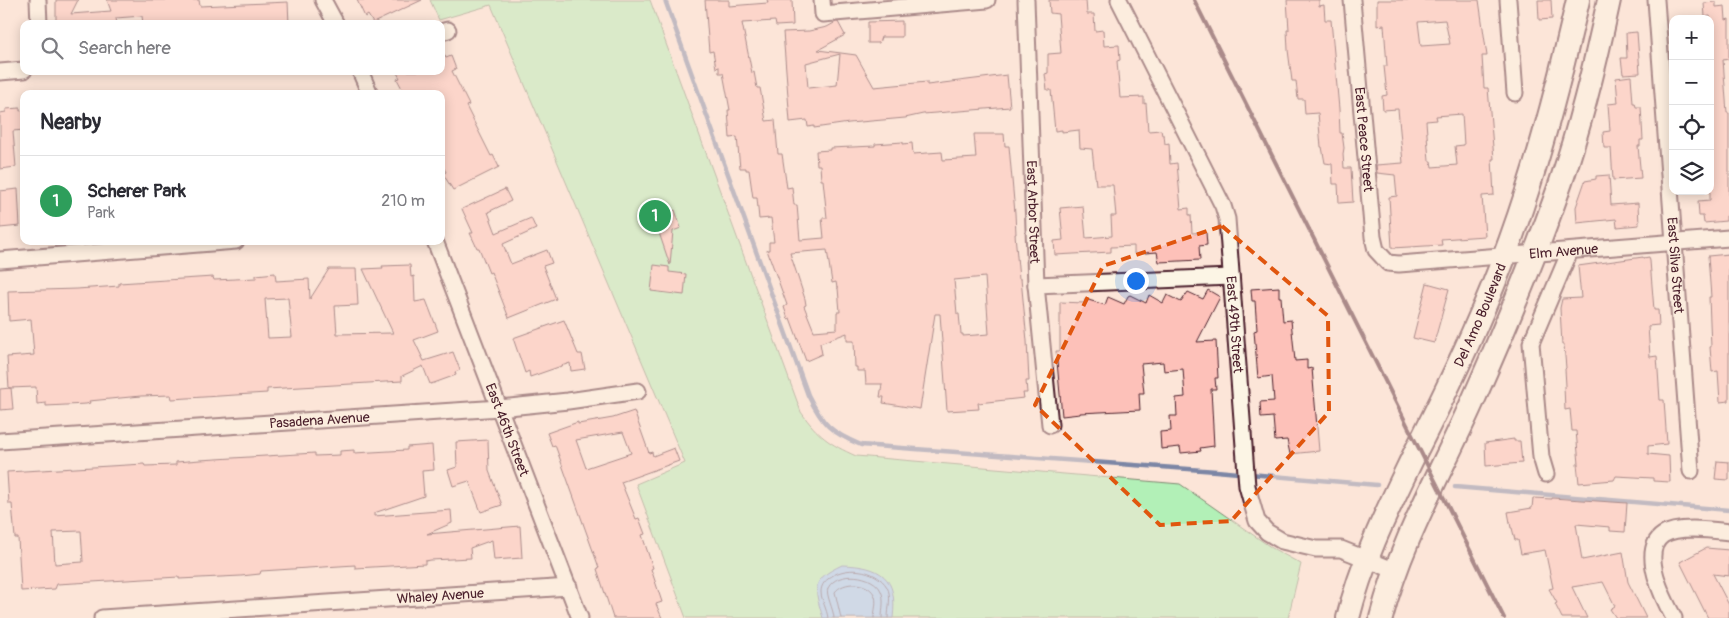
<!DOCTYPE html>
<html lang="en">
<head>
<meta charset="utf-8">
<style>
  :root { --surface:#fff; --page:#f2f2f3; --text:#2b2b33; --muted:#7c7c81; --line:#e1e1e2; --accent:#d93025 }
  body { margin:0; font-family:Pangolin,sans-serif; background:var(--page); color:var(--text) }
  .controls { position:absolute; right:15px; top:15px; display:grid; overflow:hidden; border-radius:10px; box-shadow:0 2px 12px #0003 }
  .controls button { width:45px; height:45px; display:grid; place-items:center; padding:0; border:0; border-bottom:1px solid var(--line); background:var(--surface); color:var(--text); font:25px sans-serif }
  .you { position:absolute; left:1135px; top:280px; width:18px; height:18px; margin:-12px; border:4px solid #fff; border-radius:50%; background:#1a73e8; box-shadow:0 0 0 8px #1a73e833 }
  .badge { display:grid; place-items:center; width:32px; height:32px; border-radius:50%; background:var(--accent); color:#fff; font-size:16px; font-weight:700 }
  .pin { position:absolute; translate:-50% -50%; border:2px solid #fff; box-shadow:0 1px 5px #0006 }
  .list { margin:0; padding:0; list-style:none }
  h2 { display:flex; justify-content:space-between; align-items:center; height:65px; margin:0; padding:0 20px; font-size:21px }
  h2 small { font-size:16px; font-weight:400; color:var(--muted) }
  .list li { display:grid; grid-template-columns:32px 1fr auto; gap:15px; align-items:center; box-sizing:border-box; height:90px; padding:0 20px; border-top:1px solid var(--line) }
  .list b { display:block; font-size:19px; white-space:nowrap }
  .list p { margin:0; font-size:16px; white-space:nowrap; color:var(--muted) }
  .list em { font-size:16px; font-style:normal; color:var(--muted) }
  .icon { flex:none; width:28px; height:28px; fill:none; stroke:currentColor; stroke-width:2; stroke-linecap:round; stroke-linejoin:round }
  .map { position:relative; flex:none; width:1729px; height:618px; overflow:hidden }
  .search { position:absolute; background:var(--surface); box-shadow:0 2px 12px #0003; left:20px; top:20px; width:425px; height:55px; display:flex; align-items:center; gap:12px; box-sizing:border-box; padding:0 18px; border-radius:10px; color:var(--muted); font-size:19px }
  .panel { position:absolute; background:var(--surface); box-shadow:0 2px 12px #0003; left:20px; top:90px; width:425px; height:155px; border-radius:10px }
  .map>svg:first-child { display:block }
  .green { fill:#b2f0b7; stroke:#7e8871 }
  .water { fill:#9bcaf6; stroke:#7b86a5 }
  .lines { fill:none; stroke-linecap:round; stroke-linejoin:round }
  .shore { stroke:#6a637c; stroke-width:1 }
  .stream { stroke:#7b86a5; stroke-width:4.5 }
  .building { fill:#fdc1b9; stroke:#4a1f2b; fill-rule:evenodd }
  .street-casing { stroke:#4a1f2b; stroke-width:19 }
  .primary-casing { stroke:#4a1f2b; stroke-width:26 }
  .street { stroke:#fcf5e5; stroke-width:15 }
  .primary { stroke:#fcf5e5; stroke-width:22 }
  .rail { stroke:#4a1f2b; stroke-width:4 }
  .marked { fill:none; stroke:#e0560e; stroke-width:4; stroke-dasharray:10 6; stroke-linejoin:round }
  .labels { text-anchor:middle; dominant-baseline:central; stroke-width:4; stroke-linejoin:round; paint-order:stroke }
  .street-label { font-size:14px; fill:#4a1f2b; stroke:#fcf5e5 }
</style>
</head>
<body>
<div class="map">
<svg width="1729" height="618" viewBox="0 0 1729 618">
  <rect width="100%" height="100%" fill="#fce5d8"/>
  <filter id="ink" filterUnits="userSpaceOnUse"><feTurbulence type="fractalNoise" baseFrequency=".02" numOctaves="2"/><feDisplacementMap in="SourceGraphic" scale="10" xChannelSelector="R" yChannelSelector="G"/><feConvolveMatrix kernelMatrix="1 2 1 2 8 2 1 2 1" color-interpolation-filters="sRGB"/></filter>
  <g filter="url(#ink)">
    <path class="green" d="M430,0H650L801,412C818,436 829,444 856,456L1180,484L1272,548L1301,564L1288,618H686L636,484L685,463L491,5L439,20Z"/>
    <path class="water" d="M842,565C881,566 898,577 893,618H823C814,588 810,580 842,565Z"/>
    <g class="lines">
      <path class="shore" d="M828,618C827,609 821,600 821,592C821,586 824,582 828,579C843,565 876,568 887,587C892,596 888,608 888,618
        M834,618C834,610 825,594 828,588C837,570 874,574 881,591C885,599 882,609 882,618
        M841,618L835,592C843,581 867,581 874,594C878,601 874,611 874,618"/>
      <path class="stream" d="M665,0L808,395C823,425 830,432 861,445L1216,471L1377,485
        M1455,487L1729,510"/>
    </g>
    <path class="building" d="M56,0H78L71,14L111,11L107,0H199L200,6L288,2L289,24H143L142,16L116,18L117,24H56Z
      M357,0H422L373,23L368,15L365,17Z
      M705,0H729V6L768,3L767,0H792L793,25L776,26L775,21L742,23L752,73L754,72L757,88H760L766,121L775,120L778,154H782L787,188L792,187L794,205H797L800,240L824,238L822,218H827L823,180H821L820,165H817L816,151L830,150V148L875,146V144L903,142V144L912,143L913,154L942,152L943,160L976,158L974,134H1004L1005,146H1009L1015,213L1016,234H1015L1019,279H1021L1027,341L1029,381H1026L1027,393H1023L1024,398L978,403L979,409L947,411L940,314H935L920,409L883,403L884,397H880L882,384H866L865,371H857V367H855L854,341H847V333L820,343L822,354L806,361L790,318L788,319L784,307L787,305L767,250H769V242H774L771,218L759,219L757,198H753L749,170H746V168H740L737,137L730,138L728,110H730L723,73H719V67L716,68L713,51L709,52ZM827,250L832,283L836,282L837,288H838L840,312H837V329L814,331L804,306L806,305L805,299L790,253ZM985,277L989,334L963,336V334H961L959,314H957L954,280Z
      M1049,0H1086L1087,14H1094L1095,31L1103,30L1104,46L1119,45L1120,60L1117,61L1120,98L1144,97V104L1146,103L1148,131L1161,130L1162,135H1164L1165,144L1169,143L1170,164L1177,163L1181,209L1189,208V215H1191L1192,233L1206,232L1207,245L1199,246L1200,260L1159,262L1157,252L1134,254V246L1111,247V252L1055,255L1054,241L1063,240L1060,208L1083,206L1086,238L1112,236L1111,216H1116L1113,185H1096L1092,149L1080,148L1079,130L1062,132V130L1055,131L1051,90H1047L1045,74L1048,73V54L1061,53L1058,14L1050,13Z
      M1287,0H1319V6L1324,5L1325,20H1331L1339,109L1340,133H1342L1344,148L1343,154L1344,168H1351L1353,202L1339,203L1338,184H1333L1332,164L1325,163L1322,147H1321L1318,113L1305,114L1304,99H1298L1296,81H1292L1288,50L1287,30H1289Z
      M1377,0H1479L1487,56H1482L1484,88H1488L1494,159H1492L1494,195L1482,196L1485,236L1441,239L1442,245L1392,248L1389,197L1397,196L1395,175L1377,173L1376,165L1403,163L1398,109L1383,110L1382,96L1387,95L1384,66H1387L1384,25L1377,26ZM1445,20L1450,44L1421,46L1418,22ZM1462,114L1464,145L1455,146L1457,165L1432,167L1431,161H1429L1426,121L1437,120L1436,116Z
      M1538,0H1551L1552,19L1539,20Z
      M1716,2V7L1725,6L1726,20L1729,19V59L1723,60L1727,113H1729V216H1726V221L1704,223L1703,216H1699L1698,201L1710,200V16L1705,17L1704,3Z
      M902,21V37H881L879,43H868V22Z
      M836,22H838L845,35L818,50L856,55L874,87L927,82V85L1007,75L1010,107L923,114L905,118L849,123L814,128V126L808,127L807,120L790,122L783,32L809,31L827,27ZM840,54L837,85L808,88L806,63Z
      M1637,32L1640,73L1623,74L1621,58H1627L1626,33Z
      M441,49L446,58L451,56L456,69L452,71L469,105L466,106L491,156L493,155L499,167L453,190L443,174L446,172L441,163V94H405L397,79L400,78L396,71H441Z
      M1631,76L1633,103H1635L1636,107H1641L1643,140H1640V146H1638L1641,178L1613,180L1611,148H1604L1603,132L1610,131L1608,104L1618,103L1616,78Z
      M20,108V111L24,110V130L13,131L16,167L0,169V113L6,112V109Z
      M1609,175L1611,205L1638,203L1639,225L1617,227L1616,219L1577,223L1576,207L1585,181L1596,179V176Z
      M18,189L20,226L0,228V191Z
      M505,189L511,201L488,212L496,233L531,218L536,229L503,244L511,264L547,250L552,263L543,266L556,299L509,318L491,272L489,273L479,248H477L470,233H473L462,209Z
      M675,210L681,228L673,231L670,265L654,218Z
      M1729,254V401L1720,402L1718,371L1712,372L1710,347H1711L1709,297H1711L1708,256Z
      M1643,257V258L1649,257L1650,261L1654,310H1658L1659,325L1648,326L1650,357L1657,356L1660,400H1664L1667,444L1648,446V454L1669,456L1670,482L1653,481V478L1616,476L1614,480L1579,483L1577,464H1579L1576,431H1572L1570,409L1565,410L1564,386H1566L1565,369L1566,368L1564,345H1562L1560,308L1562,299L1581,298L1578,266Z
      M410,265L411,277L414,276L415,302L426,300L438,331L414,340L424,361L453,352L460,370L455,372L456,375L434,383L430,384L423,366L402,376V381L267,389V393L172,399L171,395L141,396L89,401L90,403L86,404L46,406V403L37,404L36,387L9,388L7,357L34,355L31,319L9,321L8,291L77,289L119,286V283L213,277L214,280L256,278V275L275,273L276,281L309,279L310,299L329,269H356L358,305L335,306L337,334L393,333L363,269L383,268L382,266ZM288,298L292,337L268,338L265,299Z
      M654,265L669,267V272L686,274L684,295L651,291Z
      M1427,283L1449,289L1434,343L1413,338Z
      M1279,287V297H1281L1283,321L1291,320L1295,361L1307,360V369L1312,368L1319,451L1290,454L1287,440L1275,441L1273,417L1261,418L1260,402L1274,401L1272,376L1258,378L1254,331L1257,330L1255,301H1252L1251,289Z
      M1208,290L1220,297L1197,342L1216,341L1218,378H1215L1216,389H1211L1214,446L1200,448L1201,451L1181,453L1180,447L1161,449L1160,432L1171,431L1170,416H1177L1176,398L1185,397L1183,369L1164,371L1163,362L1141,364L1144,393H1139L1140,410L1080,413V414L1062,416L1056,351H1060V302L1084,303L1085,299L1105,305L1108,297L1124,304L1128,296L1130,295L1146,303L1149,295L1163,303L1167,295L1181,302L1188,292L1203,299Z
      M564,320L578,354H582L585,369L571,371L570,363L530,377L529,371L525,373L513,338Z
      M11,388L13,409L0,410V389Z
      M634,411L649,453L652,452L653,456L674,448L679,461L621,482L636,519L639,518L645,534L642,535L653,568L651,569L662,602L656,604L662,618H613L597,569L599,568L597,562L588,537L555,445L552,446L547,433L578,422V424L613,418ZM623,432L631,453L586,468L576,440Z
      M1514,439V441H1520L1522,463L1486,466L1485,443Z
      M488,440L489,471L502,505L481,512L469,481L453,486L448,470L457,467L456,442Z
      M432,445L434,470L422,471L424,496L374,513V516L451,510L452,523L427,534L520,526L522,558L494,560L492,540L470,548L471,558L431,560L425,561V564L355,568V565L261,571L260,574L241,576L179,579V577L57,584L55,589L21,591L18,538H15L12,504H9L7,472L144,464L145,466L176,465V462L200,460L315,453V456L340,455V451L354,450V453L407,450V447ZM81,531L83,562L55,564L53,532Z
      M1717,461L1729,462V480L1715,479Z
      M1533,498L1552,499V498L1627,503L1625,532L1610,531V527L1576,524L1582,560L1623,552L1628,582L1646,618H1616L1610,609L1615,606L1603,582L1572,587L1587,618H1562L1555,604L1557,603L1549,589L1553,588L1545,550L1521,554L1518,540H1515L1512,528H1511L1508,512L1532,508Z
      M1706,548L1729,550V576L1713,574L1729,605V618H1708L1680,562Z"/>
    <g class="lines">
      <g class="street-casing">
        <g id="street">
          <path d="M38,0L39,24"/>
          <path d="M323,0L336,24"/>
          <path d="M822,0L823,14L987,0"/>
          <path id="s1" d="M1026,0L1036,285L1050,425"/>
          <path id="s2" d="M1119,0L1223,206L1227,219L1247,486L1257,521L1267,532L1282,541L1316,549H1341L1396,571"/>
          <path id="s3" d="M1352,0L1373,237L1376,250L1388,263L1399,264L1729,238"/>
          <path d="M1508,0L1515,93"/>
          <path id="s4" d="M1656,0L1691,471"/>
          <path d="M441,32L448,30"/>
          <path d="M360,71L370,94"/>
          <path d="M0,72L24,70"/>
          <path id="s5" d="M435,241L580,618"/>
          <path d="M0,260L236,241"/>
          <path d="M1036,285L1231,277"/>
          <path id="s6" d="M0,441L500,408L568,401L638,391"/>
          <path d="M1546,474L1541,457L1531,343L1570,251"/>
          <path id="s7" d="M102,618L569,587"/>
          <path d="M1674,618C1664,600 1639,551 1663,535C1678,525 1712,530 1729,532"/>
        </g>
      </g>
      <g class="primary-casing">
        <g id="primary">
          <path id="s8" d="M1348,618C1362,561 1388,509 1413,457C1436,412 1458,367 1478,321C1524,218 1553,109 1578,0"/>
          <path d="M1381,618C1401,540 1443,469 1475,396C1506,326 1536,255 1561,182C1581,123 1596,61 1609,0"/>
        </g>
      </g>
      <use href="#street" class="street"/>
      <use href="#primary" class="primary"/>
      <path class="rail" d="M1194,0L1504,618"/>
    </g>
  </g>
  <path d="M0 0H1729V618H0ZM1222,226L1328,316L1329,412L1231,521L1160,525L1035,405L1103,266Z" fill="#fce5d8" fill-opacity=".55" fill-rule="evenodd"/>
  <path class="marked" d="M1222,226L1328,316L1329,412L1231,521L1160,525L1035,405L1103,266Z"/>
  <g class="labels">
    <g class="street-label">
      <text stroke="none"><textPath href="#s3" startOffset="140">East Peace Street</textPath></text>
      <text stroke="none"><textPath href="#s1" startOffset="212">East Arbor Street</textPath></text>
      <text stroke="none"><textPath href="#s3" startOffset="445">Elm Avenue</textPath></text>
      <text stroke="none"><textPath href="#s4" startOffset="266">East Silva Street</textPath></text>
      <text stroke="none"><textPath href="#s8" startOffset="331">Del Amo Boulevard</textPath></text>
      <text stroke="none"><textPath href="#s2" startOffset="350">East 49th Street</textPath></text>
      <text stroke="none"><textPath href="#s6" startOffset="320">Pasadena Avenue</textPath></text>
      <text stroke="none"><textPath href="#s5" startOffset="202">East 46th Street</textPath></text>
      <text stroke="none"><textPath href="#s7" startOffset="339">Whaley Avenue</textPath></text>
    </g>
  </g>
</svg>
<div class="controls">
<button>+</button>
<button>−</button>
<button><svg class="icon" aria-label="locate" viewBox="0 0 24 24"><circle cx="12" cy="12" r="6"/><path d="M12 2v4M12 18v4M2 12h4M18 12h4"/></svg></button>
<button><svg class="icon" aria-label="layers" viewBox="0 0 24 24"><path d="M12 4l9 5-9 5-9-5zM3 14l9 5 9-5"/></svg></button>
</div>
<div class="you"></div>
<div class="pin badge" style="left:655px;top:216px;background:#2e9e5b">1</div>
<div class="search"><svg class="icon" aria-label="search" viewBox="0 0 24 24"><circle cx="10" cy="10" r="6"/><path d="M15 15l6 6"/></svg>Search here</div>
<section class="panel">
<h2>Nearby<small></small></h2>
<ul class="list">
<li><span class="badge" style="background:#2e9e5b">1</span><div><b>Scherer Park</b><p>Park</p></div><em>210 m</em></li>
</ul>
</section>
</div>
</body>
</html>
